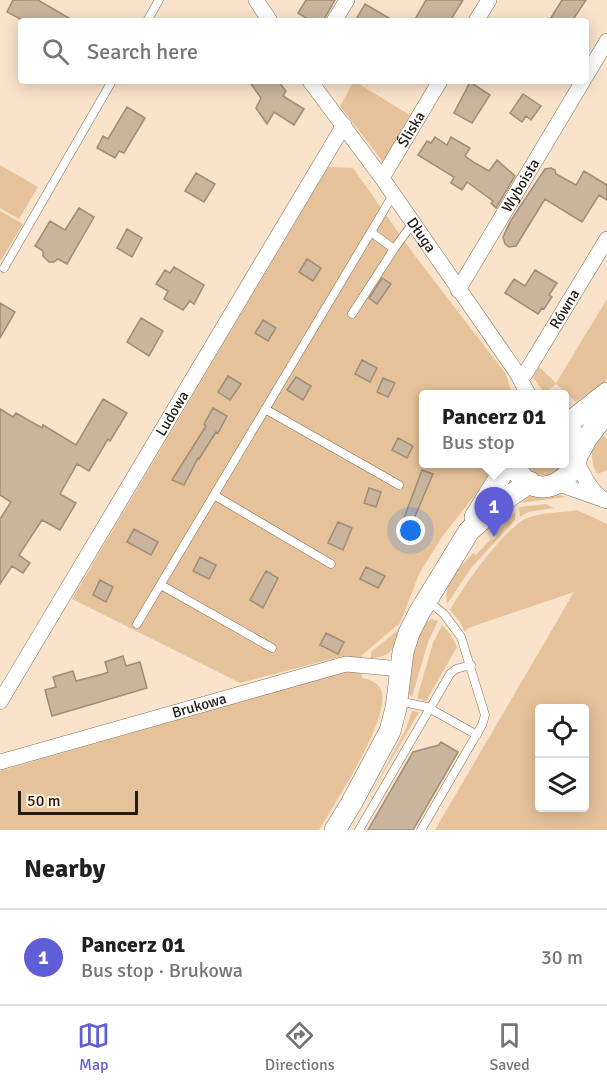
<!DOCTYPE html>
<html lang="en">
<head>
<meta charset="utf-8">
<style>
  :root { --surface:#fff; --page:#f6f6f6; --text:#202124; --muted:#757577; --line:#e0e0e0; --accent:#605ed6 }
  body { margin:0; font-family:Signika,sans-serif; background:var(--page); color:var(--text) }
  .controls { position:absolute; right:18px; bottom:18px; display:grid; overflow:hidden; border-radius:6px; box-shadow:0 3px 15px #0003 }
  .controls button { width:54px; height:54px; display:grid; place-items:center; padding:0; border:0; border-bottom:2px solid var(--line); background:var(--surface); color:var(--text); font:30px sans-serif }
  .scale { position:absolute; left:18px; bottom:15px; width:120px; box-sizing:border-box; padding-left:6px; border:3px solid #231b12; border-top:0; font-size:16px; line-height:21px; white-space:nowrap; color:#231b12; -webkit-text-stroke:4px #fff2e3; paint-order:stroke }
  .you { position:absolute; left:411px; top:531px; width:21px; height:21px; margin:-15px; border:4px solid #fff; border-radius:50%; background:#1a73e8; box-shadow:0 0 0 9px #1a73e833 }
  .badge { display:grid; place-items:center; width:39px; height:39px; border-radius:50%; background:var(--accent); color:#fff; font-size:20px; font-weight:700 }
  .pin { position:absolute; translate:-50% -50px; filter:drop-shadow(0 2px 3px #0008) }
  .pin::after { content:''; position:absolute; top:32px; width:21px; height:18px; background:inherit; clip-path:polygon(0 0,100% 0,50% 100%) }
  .popup { position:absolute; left:419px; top:390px; width:150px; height:78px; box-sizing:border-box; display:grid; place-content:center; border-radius:6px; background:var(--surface); filter:drop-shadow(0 2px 4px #0005); font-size:20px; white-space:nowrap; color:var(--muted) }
  .popup b { font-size:22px; color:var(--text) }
  .popup::after { content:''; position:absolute; left:50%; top:100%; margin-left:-12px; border:12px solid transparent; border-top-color:var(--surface) }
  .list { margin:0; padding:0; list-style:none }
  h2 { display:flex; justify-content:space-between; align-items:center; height:78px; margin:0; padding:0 24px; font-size:26px }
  h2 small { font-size:20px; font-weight:400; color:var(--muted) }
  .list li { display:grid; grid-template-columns:39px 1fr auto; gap:18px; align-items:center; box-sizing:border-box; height:96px; padding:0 24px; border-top:2px solid var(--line) }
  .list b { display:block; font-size:22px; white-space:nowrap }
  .list p { margin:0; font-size:20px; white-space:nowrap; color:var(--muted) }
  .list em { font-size:20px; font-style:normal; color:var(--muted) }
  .icon { flex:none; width:33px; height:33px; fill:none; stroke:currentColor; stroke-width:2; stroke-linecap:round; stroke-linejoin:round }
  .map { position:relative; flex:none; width:607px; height:830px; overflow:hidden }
  .search { position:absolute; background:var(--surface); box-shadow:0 3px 15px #0003; left:18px; right:18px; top:18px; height:66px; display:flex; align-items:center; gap:15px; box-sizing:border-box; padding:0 21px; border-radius:6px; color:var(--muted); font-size:22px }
  .sheet { height:174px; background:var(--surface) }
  nav { display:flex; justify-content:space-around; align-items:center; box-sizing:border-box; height:84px; border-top:2px solid var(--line); background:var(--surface); font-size:16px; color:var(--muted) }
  nav a { display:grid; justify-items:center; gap:3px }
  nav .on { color:var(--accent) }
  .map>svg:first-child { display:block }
  .green { fill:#e6c29b; fill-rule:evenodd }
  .building { fill:#c9b49d; stroke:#a08c76; stroke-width:1.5 }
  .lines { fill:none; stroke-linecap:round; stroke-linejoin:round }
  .lane-casing { stroke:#7e6b56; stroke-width:9 }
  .street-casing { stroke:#7e6b56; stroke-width:16 }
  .secondary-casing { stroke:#7e6b56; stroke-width:22 }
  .lane { stroke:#fff; stroke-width:8 }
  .street { stroke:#fff; stroke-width:15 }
  .secondary { stroke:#fff; stroke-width:21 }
  .labels { text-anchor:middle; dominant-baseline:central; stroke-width:5; stroke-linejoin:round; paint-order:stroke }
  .street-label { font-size:15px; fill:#231b12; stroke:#fff2e3 }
</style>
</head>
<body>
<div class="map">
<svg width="607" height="830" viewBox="0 0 607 830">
  <rect width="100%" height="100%" fill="#f9e3cb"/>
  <path class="green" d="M354,81L410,115L383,162L340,106Z
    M0,165L38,187L19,219L0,208Z
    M328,167L353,168L415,256L506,374L512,394H424V464H495L478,491L442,537L419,574L400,623L362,655L361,657L343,659V656L240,683L72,599Z
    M0,211L23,224L0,262Z
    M607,299V380L576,402L556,384L545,393L533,378L539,367L556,383Z
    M599,432L607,439V470L597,474C589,458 591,448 599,432Z
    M565,436C584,465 547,492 525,464H564Z
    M536,493H552L566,497L519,503L517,500Z
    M546,504L554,508L528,512L520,517L519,507Z
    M577,510L607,524V830H435L574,592L468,628L465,632L461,623L450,610C463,587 504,528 527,518C543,512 561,513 577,510ZM540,708H584V808H540Z
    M515,512V520L471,568L447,604C443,581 459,569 473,553L476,555L491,539L493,540L497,536L495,534Z
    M432,619L438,621L428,642L412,697L408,693C410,674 411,627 432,619Z
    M404,625C396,644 393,658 371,658V652Z
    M442,625L450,634L457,647L426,701L417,698L433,643Z
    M350,670L361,671L362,678C369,679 378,682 381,690C392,717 334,804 319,830H0V771Z
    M412,711L419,712L367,801L405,731Z"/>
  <path class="building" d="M13,0H38L74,21H24L7,12Z
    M306,0H335L323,21H311L298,13Z
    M426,0H463L450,21H414Z
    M562,0H586L572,21H549Z
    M365,4L394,21H355Z
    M249,81H278L286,91L283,96L304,109L294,125L274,112L267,124L256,108L261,98Z
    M470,82L490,95L472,123L454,113Z
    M523,94L541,106L531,120L526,116L522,122L510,113Z
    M127,107L145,118L124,153L119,151L115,158L97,148L103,136L108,139Z
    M435,137L447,145L451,137L470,148L465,156L475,163L489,171L497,160L515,176L496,208L491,203L493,201L467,182L462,190L451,183L454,177L418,155L427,141L431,143Z
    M551,168L555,170L556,174L576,185L584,171L607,185V200L599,195L582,222L545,199L516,246L509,247L505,244L503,237L511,220L545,169Z
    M196,173L215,184L204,202L185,191Z
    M79,208L94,217L67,264L58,259L54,262H49L43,256V251L35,246L50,221L65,230Z
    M127,229L142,238L132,257L117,248Z
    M307,259L321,268L313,281L299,272Z
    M174,267L204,285L194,304L190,301L183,310L164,299L168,291L156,284L165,270L170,273Z
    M535,270L557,283L549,295L552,297L544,309L542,308L538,314L505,293L514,279L525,286Z
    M382,278L391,284L377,304L369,298Z
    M0,303L15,312L0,338Z
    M141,318L163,331L149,356L127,342Z
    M263,320L276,328L268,341L255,333Z
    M362,360L377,368L370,382L355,374Z
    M228,376L241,384L230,400L218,392Z
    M296,377L311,386L303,400L287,390Z
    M383,378L395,383L388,397L377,392Z
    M103,399L127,413L110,441L108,439L89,471L77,464L60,494L76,503L60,530L42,520L19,555L30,563L23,573L12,566L0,584V519L11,502L0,495V409L13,417L16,413L42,428L43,425L76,445Z
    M213,408L227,416L218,433L216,432L199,459L198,458L184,485L172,480L206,426L204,424Z
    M398,438L413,446L407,458L392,450Z
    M422,470L433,474L413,521L404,518Z
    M369,488L381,492L376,507L364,503Z
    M338,522L352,528L343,550L328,543Z
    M134,529L158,542L151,555L127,542Z
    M200,557L216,565L209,579L193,571Z
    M366,567L385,576L378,588L360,579Z
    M266,571L278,578L263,608L250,600Z
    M100,580L113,587L106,602L93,595Z
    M326,633L344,642L338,654L320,645Z
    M123,656L126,666L140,662L147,688L52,716L45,690L56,687L53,677L73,671L76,681L103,674L108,672L105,662Z
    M441,742L458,752L413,830H368L413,752L439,745Z"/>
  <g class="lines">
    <g class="lane-casing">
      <path id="lane" d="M147,21L159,0
        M371,232L394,249L413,223
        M4,268L112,81
        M352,314L394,249
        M265,409L399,485
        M214,495L331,564
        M161,585L272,648
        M137,624L393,195
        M398,701L427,707L477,735
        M359,830L450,674L456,669L471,665
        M421,830L482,725L485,715L461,637L444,614L428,601"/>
    </g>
    <g class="street-casing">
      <g id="street">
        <path d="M256,0L270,21"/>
        <path d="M334,21L347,0"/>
        <path d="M476,21L489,0"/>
        <path d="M586,76L607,41"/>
        <path id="s1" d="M310,81L382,178L517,373L528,394"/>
        <path id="s2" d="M382,178L440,81"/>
        <path id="s3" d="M458,290L583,81"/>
        <path id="s4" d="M520,377L525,374L607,239"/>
        <path d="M578,464C584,477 591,491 603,499"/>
        <path d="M559,484L607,501"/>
        <path id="s5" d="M0,702L344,125"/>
        <path id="s6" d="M0,762L346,664L400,669"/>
      </g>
    </g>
    <g class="secondary-casing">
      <path id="secondary" d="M566,425L607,393
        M580,451L586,439L607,412
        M514,464C537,520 607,460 564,424
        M475,517L508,464
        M335,830L351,804L390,731L396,708L403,652L409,633L419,613L469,531L504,500L530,482"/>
    </g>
    <use href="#lane" class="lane"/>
    <use href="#street" class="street"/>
    <use href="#secondary" class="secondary"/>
  </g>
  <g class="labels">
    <g class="street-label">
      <text stroke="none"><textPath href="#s2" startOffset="57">Śliska</textPath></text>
      <text stroke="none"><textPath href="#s3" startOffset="122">Wyboista</textPath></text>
      <text stroke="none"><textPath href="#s1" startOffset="190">Długa</textPath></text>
      <text stroke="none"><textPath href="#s4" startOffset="82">Równa</textPath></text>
      <text stroke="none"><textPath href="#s5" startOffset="336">Ludowa</textPath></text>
      <text stroke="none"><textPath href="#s6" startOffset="207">Brukowa</textPath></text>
    </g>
  </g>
</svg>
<div class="controls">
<button><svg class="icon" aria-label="locate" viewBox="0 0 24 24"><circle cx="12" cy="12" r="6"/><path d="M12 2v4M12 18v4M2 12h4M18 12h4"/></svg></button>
<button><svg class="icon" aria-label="layers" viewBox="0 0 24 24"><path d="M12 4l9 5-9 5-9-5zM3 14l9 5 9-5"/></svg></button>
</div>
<div class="scale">50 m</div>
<div class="you"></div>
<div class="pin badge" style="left:494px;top:537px">1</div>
<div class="popup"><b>Pancerz 01</b>Bus stop</div>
<div class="search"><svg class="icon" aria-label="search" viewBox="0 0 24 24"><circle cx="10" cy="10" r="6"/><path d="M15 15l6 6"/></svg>Search here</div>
</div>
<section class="sheet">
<h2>Nearby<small></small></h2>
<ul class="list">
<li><span class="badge">1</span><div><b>Pancerz 01</b><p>Bus stop · Brukowa</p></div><em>30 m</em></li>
</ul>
</section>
<nav>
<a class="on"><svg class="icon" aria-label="map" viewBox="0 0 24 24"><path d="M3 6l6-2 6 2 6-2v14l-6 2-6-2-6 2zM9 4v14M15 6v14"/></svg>Map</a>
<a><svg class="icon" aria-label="directions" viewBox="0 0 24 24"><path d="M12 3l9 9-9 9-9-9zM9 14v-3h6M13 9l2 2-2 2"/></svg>Directions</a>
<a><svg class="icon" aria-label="saved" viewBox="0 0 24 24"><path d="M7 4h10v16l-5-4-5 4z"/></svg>Saved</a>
</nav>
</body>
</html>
